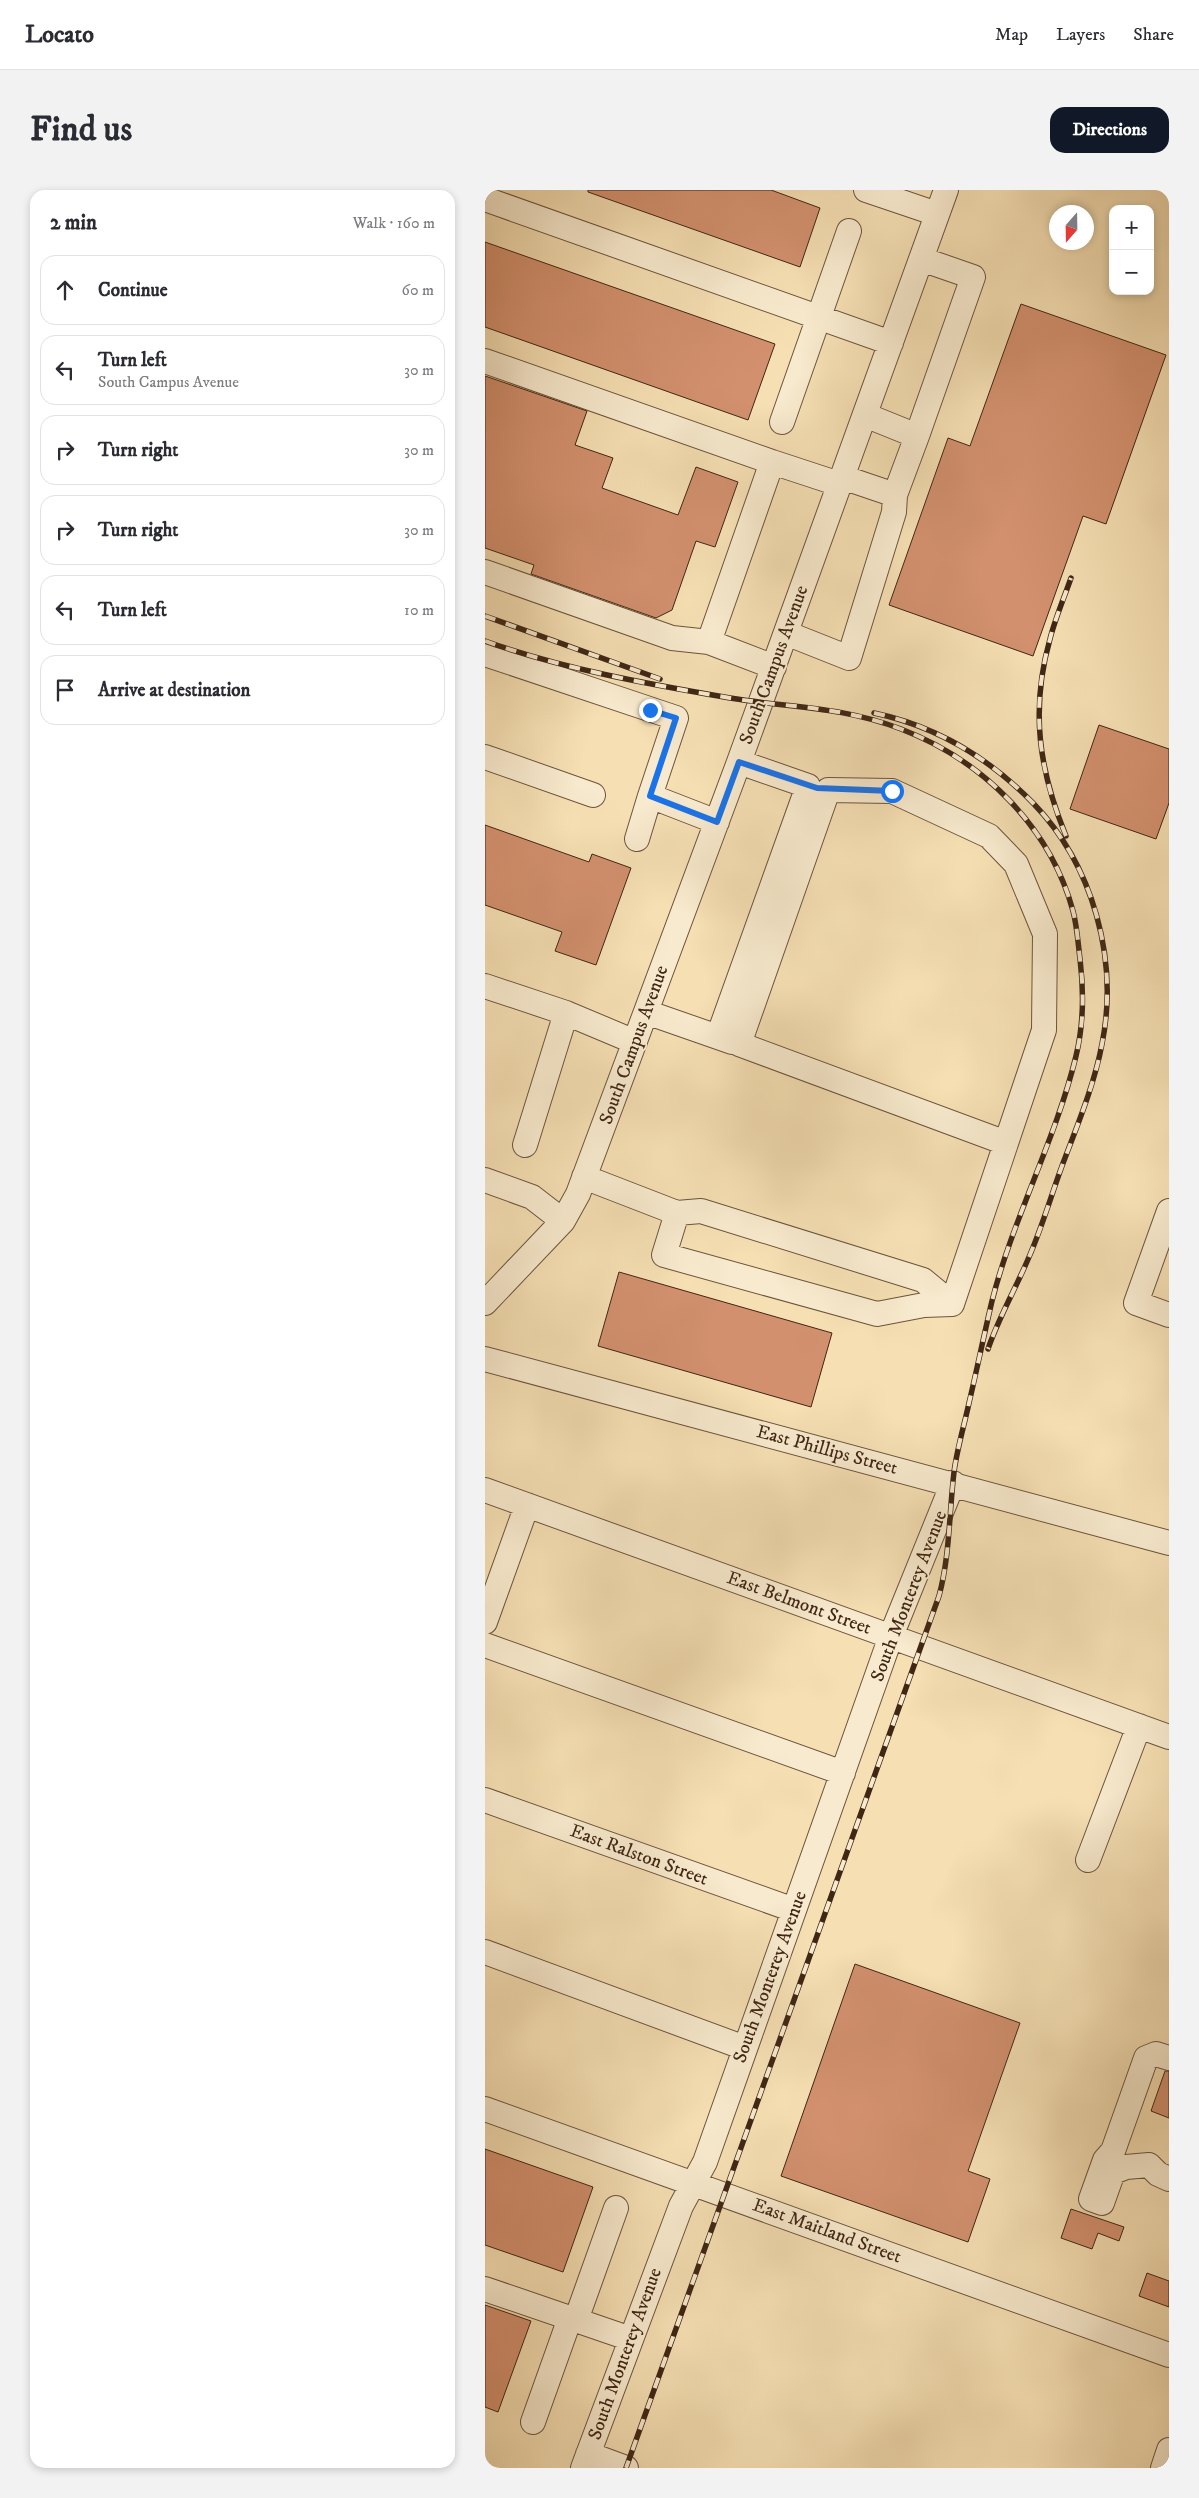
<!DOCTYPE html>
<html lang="en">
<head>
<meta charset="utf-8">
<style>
  :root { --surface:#fff; --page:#f2f2f3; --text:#2b2b33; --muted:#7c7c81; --line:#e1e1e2; --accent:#111827 }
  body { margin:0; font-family:"IM FELL DW Pica",serif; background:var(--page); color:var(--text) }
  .controls { position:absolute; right:15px; top:15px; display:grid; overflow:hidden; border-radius:10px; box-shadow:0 2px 8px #0003 }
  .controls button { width:45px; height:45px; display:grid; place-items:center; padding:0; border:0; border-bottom:1px solid var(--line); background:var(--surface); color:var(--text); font:25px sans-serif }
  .compass { position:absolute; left:564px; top:15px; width:45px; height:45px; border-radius:50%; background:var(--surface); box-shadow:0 2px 8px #0003; rotate:200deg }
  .stop { position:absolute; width:15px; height:15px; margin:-11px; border:4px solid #1a73e8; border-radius:50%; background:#fff }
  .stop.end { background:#1a73e8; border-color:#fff; box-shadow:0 1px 5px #0008 }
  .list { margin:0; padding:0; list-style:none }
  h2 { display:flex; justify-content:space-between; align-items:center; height:65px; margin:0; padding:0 20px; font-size:21px }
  h2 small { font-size:16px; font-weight:400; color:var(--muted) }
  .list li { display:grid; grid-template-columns:32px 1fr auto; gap:15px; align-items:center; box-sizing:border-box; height:70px; margin:0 10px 10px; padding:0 10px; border:1px solid var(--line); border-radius:15px }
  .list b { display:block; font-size:19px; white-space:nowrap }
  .list p { margin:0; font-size:16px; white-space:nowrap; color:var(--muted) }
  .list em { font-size:16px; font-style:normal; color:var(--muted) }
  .icon { flex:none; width:28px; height:28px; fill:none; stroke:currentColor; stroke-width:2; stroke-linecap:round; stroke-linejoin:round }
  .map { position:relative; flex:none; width:684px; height:2278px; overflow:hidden; border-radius:15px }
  header { display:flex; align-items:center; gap:30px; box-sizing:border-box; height:70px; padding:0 25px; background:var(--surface); border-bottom:1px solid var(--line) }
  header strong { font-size:24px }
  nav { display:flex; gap:28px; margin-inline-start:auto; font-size:18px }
  .intro { display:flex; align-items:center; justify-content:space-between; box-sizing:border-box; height:120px; padding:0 30px }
  h1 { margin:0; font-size:35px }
  .button { padding:12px 22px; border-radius:15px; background:var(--accent); color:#fff; font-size:18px; font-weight:700 }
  main { display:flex; gap:30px; padding:0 30px }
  aside { flex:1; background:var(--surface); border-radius:15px; box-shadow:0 2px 8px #0003 }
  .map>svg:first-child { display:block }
  .building { fill:#d2906e; stroke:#3f2615 }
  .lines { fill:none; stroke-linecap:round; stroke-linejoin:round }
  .minor-casing { stroke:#6c543c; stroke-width:26 }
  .minor { stroke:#f8eace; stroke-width:24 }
  .rail-casing { stroke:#3f2615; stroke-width:5.5 }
  .rail { stroke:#f8eace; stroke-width:4; stroke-dasharray:11; stroke-linecap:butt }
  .route { stroke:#1a73e8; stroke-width:6 }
  .labels { text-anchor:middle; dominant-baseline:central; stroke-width:4; stroke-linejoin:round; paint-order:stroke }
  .street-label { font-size:19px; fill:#3f2615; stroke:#f8eace }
</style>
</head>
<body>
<header>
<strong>Locato</strong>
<nav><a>Map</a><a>Layers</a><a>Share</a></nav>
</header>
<div class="intro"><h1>Find us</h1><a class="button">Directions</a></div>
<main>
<aside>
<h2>2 min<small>Walk · 160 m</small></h2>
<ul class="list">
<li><svg class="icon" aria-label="ahead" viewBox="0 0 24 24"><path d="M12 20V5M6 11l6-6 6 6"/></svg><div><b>Continue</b></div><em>60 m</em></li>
<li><svg class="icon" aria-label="left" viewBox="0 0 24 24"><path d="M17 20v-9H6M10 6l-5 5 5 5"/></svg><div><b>Turn left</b><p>South Campus Avenue</p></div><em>30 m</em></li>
<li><svg class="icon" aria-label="right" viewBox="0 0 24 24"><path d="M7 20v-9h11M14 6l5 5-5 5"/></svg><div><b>Turn right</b></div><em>30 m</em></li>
<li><svg class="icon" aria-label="right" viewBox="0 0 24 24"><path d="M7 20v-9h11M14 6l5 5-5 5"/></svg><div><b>Turn right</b></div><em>30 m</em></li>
<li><svg class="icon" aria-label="left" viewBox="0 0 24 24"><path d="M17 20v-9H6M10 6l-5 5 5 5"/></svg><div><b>Turn left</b></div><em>10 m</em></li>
<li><svg class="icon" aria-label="arrive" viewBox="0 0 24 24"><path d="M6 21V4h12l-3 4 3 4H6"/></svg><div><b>Arrive at destination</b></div></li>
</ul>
</aside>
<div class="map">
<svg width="684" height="2278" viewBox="0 0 684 2278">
  <rect width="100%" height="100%" fill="#f5dfb3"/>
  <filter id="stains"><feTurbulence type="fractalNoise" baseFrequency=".004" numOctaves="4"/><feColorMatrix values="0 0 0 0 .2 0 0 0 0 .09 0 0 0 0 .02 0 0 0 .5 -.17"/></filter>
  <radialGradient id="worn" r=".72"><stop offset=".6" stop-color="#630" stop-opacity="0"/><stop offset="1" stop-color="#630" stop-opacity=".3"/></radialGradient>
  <path class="building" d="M103,0H286L335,18L315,77L103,2Z
    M0,52L290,154L263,230L0,137Z
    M536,114L681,165L621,334L598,326L548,466L404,415L463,248L485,256Z
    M0,186L102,221L90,255L128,268L117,298L193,325L211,277L253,292L230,357L211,351L187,420L171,428L46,384L49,375L0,358Z
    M614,535L684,559V613L671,649L585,619Z
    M0,635L104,672L107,664L146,678L111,775L70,761L77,742L0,715Z
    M134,1082L347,1143L326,1217L113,1156Z
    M370,1774L535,1833L483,1981L505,1989L483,2052L296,1986Z
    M680,1881H684V1928L666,1921Z
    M0,1959L108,1997L78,2082L0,2055Z
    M586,2019L639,2037L634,2051L613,2043L607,2059L576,2048Z
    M662,2083L684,2091V2117L654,2106Z
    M0,2115L46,2131L13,2222L0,2217Z"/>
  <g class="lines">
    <g class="minor-casing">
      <path id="minor" d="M381,0L452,24
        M0,9L406,153
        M0,171L287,272L224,452
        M380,225L432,246L410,305
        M297,232L364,41
        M432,246L488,87L436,69
        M287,272L354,294
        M0,382L187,448L224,452L289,477
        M301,443L364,468L409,322L410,305L357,287
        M0,464L191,528L165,606
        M0,567L108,605
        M152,649L165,606L232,632
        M0,796L81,823
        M161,822L247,852
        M233,847L323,596L254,572
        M40,955L81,823L150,852
        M99,987L192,1023L179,1065L392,1124L439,1115L467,1114L559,840L560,744L531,674L504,646L407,601L343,600L254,854L521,953
        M0,990L47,1007L78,1031
        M684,1021L651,1113L684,1125
        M192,1023L216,1021L438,1090L467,1114
        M0,1113L78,1031L93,1004L254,572L461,0
        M0,1169L684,1353
        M0,1300L684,1547
        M0,1432L42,1315
        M0,1455L358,1583
        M0,1610L309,1720
        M603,1670L654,1536
        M0,1762L260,1858
        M684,1868L671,1864L661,1868L628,1961L620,1970L606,2009L617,2013L628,1982L641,1977L664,1975L673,1984L684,1989
        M0,1919L684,2165
        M0,2099L146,2149
        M91,2130L131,2018
        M48,2232L85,2128
        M103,2264L141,2278
        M98,2278L196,2016L220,1972L406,1446L468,1293
        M678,2278L684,2260"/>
    </g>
    <use href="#minor" class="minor"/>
    <g class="rail-casing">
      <path id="rail" d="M0,426L175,489
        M0,451C78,479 163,494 245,508C306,518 356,516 416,539C497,570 565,636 588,721C592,736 593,753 595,769C599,802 599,833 591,866C571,949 528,1028 507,1111C499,1145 492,1179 484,1213C479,1236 472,1259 469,1282C464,1324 465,1365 454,1406L141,2278
        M389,523C451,536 504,568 548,613C608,675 634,769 617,854C609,896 592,936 577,976C566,1006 557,1037 544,1067C531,1098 514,1127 503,1159
        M581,646C554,580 545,520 565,449C570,429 579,408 586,388"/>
    </g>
    <use href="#rail" class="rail"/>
  </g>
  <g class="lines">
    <path class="route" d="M165,520L191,528L165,606L232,632L254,572L332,598L407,601"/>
  </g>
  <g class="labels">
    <g class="street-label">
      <text transform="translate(289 475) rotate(-70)">South Campus Avenue</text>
      <text transform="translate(149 855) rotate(-70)">South Campus Avenue</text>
      <text transform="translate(342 1260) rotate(15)">East Phillips Street</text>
      <text transform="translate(424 1406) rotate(-69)">South Monterey Avenue</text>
      <text transform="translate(314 1413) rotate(20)">East Belmont Street</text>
      <text transform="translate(154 1665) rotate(20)">East Ralston Street</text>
      <text transform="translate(285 1787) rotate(-70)">South Monterey Avenue</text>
      <text transform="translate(342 2041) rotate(20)">East Maitland Street</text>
      <text transform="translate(140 2164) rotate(-70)">South Monterey Avenue</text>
    </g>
  </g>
  <rect width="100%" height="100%" filter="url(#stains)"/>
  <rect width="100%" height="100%" fill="url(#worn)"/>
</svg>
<div class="controls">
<button>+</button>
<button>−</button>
</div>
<svg class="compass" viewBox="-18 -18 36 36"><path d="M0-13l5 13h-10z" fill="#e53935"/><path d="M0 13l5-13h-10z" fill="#7c7c81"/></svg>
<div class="stop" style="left:407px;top:601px"></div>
<div class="stop end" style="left:165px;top:520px"></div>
</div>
</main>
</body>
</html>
